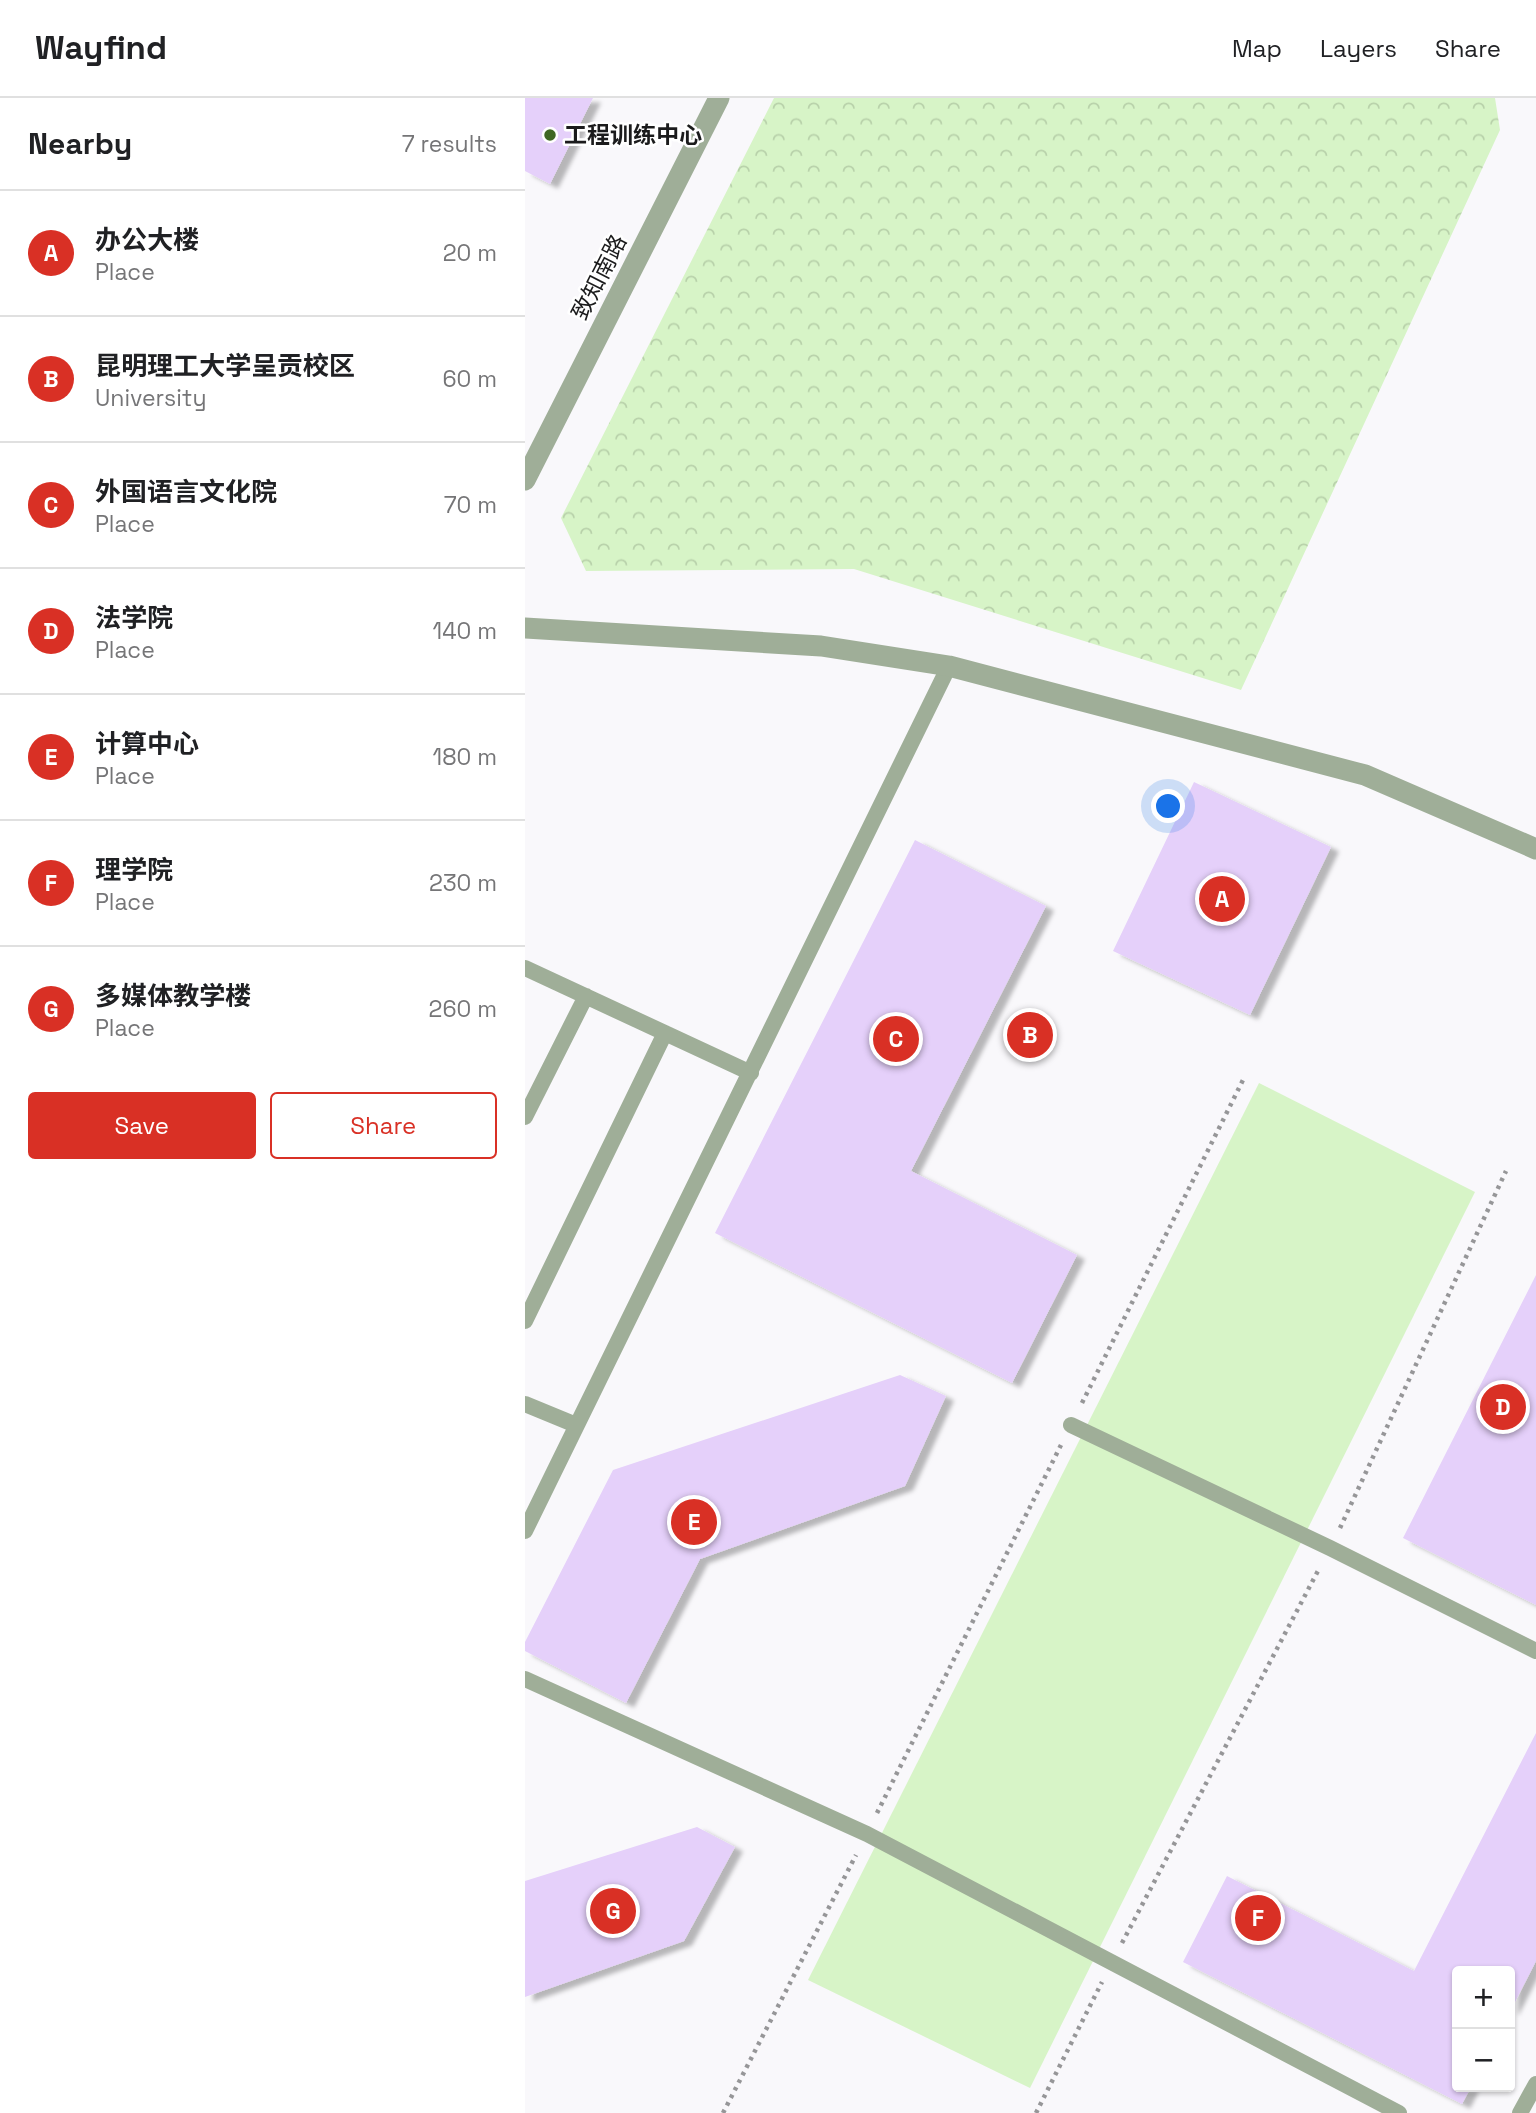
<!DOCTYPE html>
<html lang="en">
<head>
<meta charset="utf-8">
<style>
  :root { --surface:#fff; --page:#f2f2f2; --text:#202124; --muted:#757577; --line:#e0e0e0; --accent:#d93025 }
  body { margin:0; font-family:"Space Grotesk","Noto Sans SC",sans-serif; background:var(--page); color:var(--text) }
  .controls { position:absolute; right:21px; bottom:21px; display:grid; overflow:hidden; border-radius:7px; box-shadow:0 2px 5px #0004 }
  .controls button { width:63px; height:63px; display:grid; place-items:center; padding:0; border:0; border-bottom:2px solid var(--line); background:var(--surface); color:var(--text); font:35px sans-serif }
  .you { position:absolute; left:644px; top:709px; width:24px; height:24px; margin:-18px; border:5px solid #fff; border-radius:50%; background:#1a73e8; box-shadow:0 0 0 10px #1a73e833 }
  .badge { display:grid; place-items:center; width:46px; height:46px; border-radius:50%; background:var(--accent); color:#fff; font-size:23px; font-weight:700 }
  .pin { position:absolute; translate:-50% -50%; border:4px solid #fff; box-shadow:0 2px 7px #0006 }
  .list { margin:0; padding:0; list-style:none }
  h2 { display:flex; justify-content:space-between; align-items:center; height:91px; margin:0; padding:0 28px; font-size:30px }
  h2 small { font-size:23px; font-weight:400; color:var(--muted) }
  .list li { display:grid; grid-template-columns:46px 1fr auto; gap:21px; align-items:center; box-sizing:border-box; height:126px; padding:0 28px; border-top:2px solid var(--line) }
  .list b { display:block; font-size:26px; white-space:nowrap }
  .list p { margin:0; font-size:23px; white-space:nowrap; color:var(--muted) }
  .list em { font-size:23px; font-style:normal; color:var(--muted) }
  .actions { display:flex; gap:14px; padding:21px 28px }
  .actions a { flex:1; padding:16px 0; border:2px solid var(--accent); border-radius:7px; text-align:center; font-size:24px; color:var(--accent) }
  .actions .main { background:var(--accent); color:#fff }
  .map { position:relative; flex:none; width:1011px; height:2015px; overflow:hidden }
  header { display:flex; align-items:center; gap:42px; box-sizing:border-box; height:98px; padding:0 35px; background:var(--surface); border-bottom:2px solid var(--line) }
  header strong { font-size:33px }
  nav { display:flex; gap:38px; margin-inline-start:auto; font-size:24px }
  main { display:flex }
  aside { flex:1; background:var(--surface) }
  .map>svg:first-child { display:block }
  .green { fill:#d7f4c7 }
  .forest { fill:url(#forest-crowns) }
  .building { fill:#e5d0fa; filter:url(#shadow) }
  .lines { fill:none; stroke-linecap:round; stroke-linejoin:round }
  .path { stroke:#969698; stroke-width:4.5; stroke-dasharray:3.5 5; stroke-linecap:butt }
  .lane { stroke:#9fae98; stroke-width:16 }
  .street { stroke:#9fae98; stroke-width:21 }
  .poi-dot { fill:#3f6723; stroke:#fff; stroke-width:2.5 }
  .labels { text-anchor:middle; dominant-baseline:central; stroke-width:5; stroke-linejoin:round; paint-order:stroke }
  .poi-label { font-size:23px; font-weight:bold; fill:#1b1b1c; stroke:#fff; text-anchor:start }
  .street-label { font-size:23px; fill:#1b1b1c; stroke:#fff }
</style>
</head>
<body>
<header>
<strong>Wayfind</strong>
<nav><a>Map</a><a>Layers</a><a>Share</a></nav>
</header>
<main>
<aside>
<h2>Nearby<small>7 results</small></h2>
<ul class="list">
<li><span class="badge">A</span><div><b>办公大楼</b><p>Place</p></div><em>20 m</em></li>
<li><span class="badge">B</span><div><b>昆明理工大学呈贡校区</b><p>University</p></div><em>60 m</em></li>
<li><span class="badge">C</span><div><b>外国语言文化院</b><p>Place</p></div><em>70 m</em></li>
<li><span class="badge">D</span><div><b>法学院</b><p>Place</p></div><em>140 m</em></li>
<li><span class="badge">E</span><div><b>计算中心</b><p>Place</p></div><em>180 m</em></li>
<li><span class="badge">F</span><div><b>理学院</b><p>Place</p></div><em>230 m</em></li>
<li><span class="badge">G</span><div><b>多媒体教学楼</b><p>Place</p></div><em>260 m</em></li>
</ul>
<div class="actions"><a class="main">Save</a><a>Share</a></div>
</aside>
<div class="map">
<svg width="1011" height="2015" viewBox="0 0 1011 2015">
  <defs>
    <pattern id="forest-crowns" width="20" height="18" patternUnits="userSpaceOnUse" patternTransform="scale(1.75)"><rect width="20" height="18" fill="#d7f4c7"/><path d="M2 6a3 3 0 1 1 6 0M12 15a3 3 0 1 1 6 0" fill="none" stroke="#b8d1aa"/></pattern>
    <filter id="shadow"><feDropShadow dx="8" dy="4.5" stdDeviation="2" flood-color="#0004"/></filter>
  </defs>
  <rect width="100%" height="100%" fill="#f9f8fb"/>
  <path class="green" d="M734,985L950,1094L505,1990L283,1882Z"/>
  <path class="forest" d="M249,0H970L975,32L716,592L329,471L61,473L36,420Z"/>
  <path class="building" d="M0,0H68L25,86L0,73Z
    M669,684L806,749L725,917L588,853Z
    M390,742L521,808L386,1073L552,1157L487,1285L190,1135Z
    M1011,1177V1507L878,1440Z
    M375,1277L421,1298L380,1388L175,1461L101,1605L0,1553V1544L88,1372Z
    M1011,1635V1863L985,1914V1873H932V1989H946L937,2006L658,1864L702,1778L889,1873Z
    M172,1729L210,1749L159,1843L0,1899V1783Z"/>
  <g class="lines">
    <path class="path" d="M557,1305L719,980
      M815,1430L981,1073
      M352,1715L536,1347
      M597,1845L795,1469
      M198,2015L331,1757
      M511,2015L577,1884"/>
    <path class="lane" d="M0,870L226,975
      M0,1019L61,898
      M0,1223L140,935
      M0,1306L51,1327
      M546,1327L805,1450L1011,1553
      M0,1433L424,568
      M0,1581L342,1736L874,2015
      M995,2015L1011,1986"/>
    <path class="street" d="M0,382L194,0
      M0,530L296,548L424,568L840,677L1011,751"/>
  </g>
  <circle class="poi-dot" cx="25" cy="37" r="7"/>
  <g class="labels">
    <g class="poi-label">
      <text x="39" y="37">工程训练中心</text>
    </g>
    <g class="street-label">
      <text transform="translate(74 179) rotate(-63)">致知南路</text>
    </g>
  </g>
</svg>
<div class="controls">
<button>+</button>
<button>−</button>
</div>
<div class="you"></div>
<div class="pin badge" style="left:697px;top:801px">A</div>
<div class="pin badge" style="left:505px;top:937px">B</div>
<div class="pin badge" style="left:371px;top:941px">C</div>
<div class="pin badge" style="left:978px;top:1309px">D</div>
<div class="pin badge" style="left:169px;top:1424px">E</div>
<div class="pin badge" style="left:733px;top:1820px">F</div>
<div class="pin badge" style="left:88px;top:1813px">G</div>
</div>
</main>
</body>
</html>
